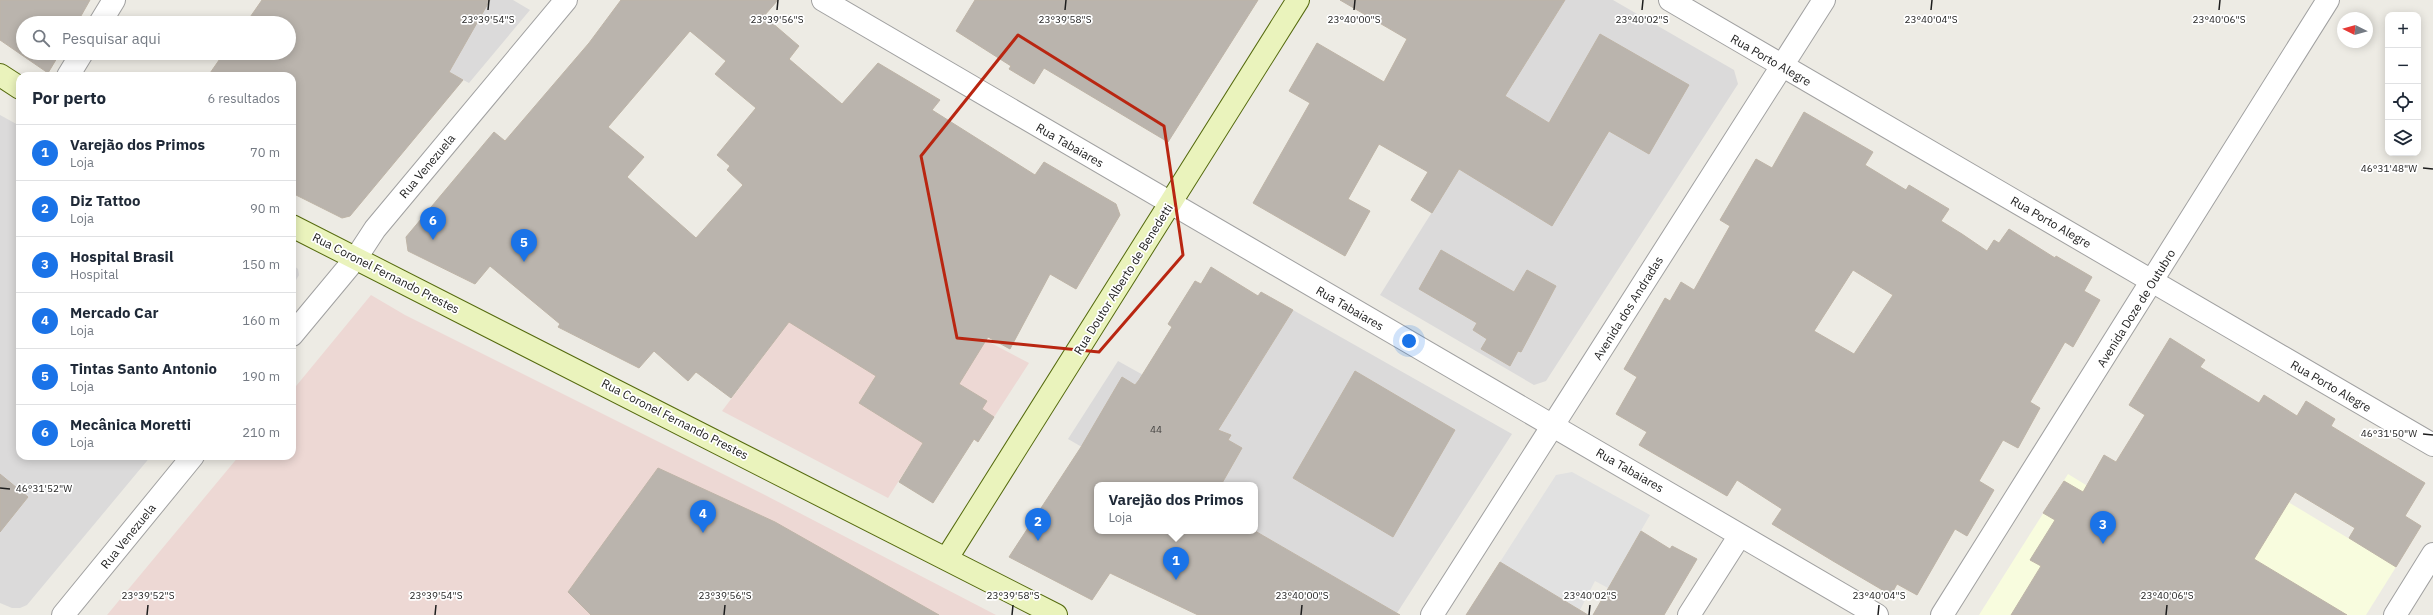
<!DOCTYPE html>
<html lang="pt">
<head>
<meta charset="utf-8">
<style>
  :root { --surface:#fff; --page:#f2f2f3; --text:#1f2937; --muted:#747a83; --line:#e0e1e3; --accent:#1a73e8 }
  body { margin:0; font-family:"IBM Plex Sans",sans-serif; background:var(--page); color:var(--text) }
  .controls { position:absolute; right:12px; top:12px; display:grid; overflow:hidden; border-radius:8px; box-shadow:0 2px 10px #0003 }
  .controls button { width:36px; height:36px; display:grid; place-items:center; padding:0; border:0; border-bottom:1px solid var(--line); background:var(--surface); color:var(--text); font:20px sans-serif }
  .compass { position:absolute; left:2337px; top:12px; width:36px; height:36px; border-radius:50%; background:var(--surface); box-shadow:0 2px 10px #0003; rotate:275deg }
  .you { position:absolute; left:1409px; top:341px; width:14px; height:14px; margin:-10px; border:3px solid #fff; border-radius:50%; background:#1a73e8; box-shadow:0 0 0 6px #1a73e833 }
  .badge { display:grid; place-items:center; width:26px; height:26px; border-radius:50%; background:var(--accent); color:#fff; font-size:13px; font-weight:700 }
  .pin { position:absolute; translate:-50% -33px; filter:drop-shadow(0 1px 2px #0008) }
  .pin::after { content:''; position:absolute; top:21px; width:14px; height:12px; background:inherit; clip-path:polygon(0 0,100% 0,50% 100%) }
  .popup { position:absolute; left:1094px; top:482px; width:164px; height:52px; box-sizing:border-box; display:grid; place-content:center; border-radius:8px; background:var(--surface); filter:drop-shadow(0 1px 3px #0005); font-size:13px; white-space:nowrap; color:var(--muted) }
  .popup b { font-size:15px; color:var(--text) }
  .popup::after { content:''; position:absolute; left:50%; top:100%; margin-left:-8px; border:8px solid transparent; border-top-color:var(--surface) }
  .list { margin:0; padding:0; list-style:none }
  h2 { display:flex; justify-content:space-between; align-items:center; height:52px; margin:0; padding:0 16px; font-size:17px }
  h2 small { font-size:13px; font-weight:400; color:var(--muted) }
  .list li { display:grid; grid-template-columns:26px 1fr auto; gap:12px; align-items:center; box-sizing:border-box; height:56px; padding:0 16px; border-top:1px solid var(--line) }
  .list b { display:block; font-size:15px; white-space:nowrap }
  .list p { margin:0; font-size:13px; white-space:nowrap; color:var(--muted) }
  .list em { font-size:13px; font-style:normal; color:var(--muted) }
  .icon { flex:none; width:22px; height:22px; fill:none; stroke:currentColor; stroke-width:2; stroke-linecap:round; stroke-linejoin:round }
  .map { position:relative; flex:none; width:2433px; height:615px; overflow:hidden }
  .search { position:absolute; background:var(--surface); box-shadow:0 2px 10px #0003; left:16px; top:16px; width:280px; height:44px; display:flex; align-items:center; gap:10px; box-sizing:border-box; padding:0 14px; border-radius:22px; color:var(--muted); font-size:15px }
  .panel { position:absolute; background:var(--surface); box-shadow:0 2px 10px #0003; left:16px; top:72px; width:280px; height:388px; border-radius:12px }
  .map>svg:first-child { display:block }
  .residential { fill:#dbdada }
  .commercial { fill:#edd8d4 }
  .education { fill:#f8fcde }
  .parking { fill:#e1e1e1 }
  .building { fill:#bab4ad; stroke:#beb4a7; fill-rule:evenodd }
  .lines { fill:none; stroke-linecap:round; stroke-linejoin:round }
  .minor-casing { stroke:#a1a1a1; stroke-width:24 }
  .tertiary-casing { stroke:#a1a1a1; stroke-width:24 }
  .secondary-casing { stroke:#556a0e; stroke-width:24 }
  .minor { stroke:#fff; stroke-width:22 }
  .tertiary { stroke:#fff; stroke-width:22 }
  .secondary { stroke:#eaf3bc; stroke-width:22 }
  .marked { fill:none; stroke:#b92611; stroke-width:3; stroke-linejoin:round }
  .ticks { fill:none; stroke:#1d1d1d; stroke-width:1.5 }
  .labels { text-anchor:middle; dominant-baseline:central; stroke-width:3.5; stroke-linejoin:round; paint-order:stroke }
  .number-label { font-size:10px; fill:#444341 }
  .street-label { font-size:12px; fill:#1d1d1d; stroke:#fff }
  .ticks-label { font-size:10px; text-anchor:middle; fill:#1d1d1d; stroke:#fff; stroke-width:3.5; stroke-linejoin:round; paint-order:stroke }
</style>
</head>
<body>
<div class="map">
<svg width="2433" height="615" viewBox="0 0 2433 615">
  <rect width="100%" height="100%" fill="#edebe4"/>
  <path class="residential" d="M311,0H513L530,10L469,83Z
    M1565,0H1613L1734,70L1738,84L1546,381L1534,385L1380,295Z
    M0,115L20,126V456H151L27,605L20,608H12L0,603Z
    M292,264L298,269L299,275L292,287Z
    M1293,310L1512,434L1397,613L1255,531V485H1148L1068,439L1118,361L1224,420Z"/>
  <path class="commercial" d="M835,261L1029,363L978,442L939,417L888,498L722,411Z
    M371,295L405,315L763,494L996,615H107L239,456H292V391Z"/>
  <path class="education" d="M2068,474L2207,559L2270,491L2396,567L2366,615H1979Z"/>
  <path class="parking" d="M1572,472L1650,515L1608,588L1595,581L1580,610L1500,562L1556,475Z"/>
  <path class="building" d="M0,0H90L77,23H23V53H60L48,73L0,40Z
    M262,0H490L449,72L463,80L350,216L342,218L292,193V76H208L224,53H289V23H246Z
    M621,0H778L764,16L799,46L789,59L842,104L878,63L940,100L932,110L1035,175L1044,162L1116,204L1120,215L1076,289L1050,274L1010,349L988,337L959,384L987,401L982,409L994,417L978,442L974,439L933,503L899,482L923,443L859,403L876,376L789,322L731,398L696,372L688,381L654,351L639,368L558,327L560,324L490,266L475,284L408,251L406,237L494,132L505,141L589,43ZM690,31L726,61L715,74L756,108L717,155L730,166L727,170L743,185L696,238L627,177L644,157L608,127Z
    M975,0H1258L1168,142L1044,68L1034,84L1009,69L1011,66L956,31Z
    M1340,0H1565L1505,96L1549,123L1600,34L1689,85L1649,154L1609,131L1552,226L1459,169L1432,213L1411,200L1428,172L1379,144L1348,199L1370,211L1345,256L1253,203L1310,103L1289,91L1317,43L1384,82L1407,39Z
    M1804,112L1873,152L1865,165L1906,190L1909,185L1949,209L1941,221L1962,234L1987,251L1994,240L1999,243L2009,229L2055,258L2056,256L2092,277L2084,291L2100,300L2073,347L2065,342L2030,402L2040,408L2018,448L2003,440L1979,481L1994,490L1967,536L1955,529L1917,595L1897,584L1891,595L1833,561L1772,524L1782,509L1737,480L1727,496L1639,445L1647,432L1616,414L1637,377L1624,369L1665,298L1670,301L1681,282L1694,290L1730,226L1720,220L1756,159L1772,168ZM1853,270L1893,295L1854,354L1814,331Z
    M1441,250L1514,292L1527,270L1556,286L1521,352L1518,351L1510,366L1481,349L1487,339L1473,330L1477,323L1419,289Z
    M1211,267L1258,296L1261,292L1293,310L1218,430L1231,435L1228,440L1242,448L1221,485H1097V531H1255L1400,615H1198L1110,573L1092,600L1009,557L1081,447L1122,377L1135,385L1139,380L1172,327L1168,324L1195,281L1201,284Z
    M2170,338L2205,360L2200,367L2259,403L2264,395L2297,416L2306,401L2335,419L2331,426L2425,483L2405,516L2421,526L2396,567L2349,538L2355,528L2295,492L2254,559L2347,615H2011L2041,566L2030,560L2055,520L2043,513L2064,481L2083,492L2104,455L2116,462L2145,415L2129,405Z
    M1355,371L1455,430L1393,537L1293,478Z
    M658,468L775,522L939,615H591L568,592Z
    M0,474L28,497L0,532Z
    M1641,531L1670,549L1672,546L1697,559L1664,615H1593Z
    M1500,562L1588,615H1466Z"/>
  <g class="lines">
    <g class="minor-casing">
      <path id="minor" d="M823,0L1877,615
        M1670,0L2433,445
        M100,23L114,0
        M68,76L82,53
        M1432,615L1824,0
        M1689,615L1740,535
        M2395,615L2433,554"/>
    </g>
    <g class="tertiary-casing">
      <path id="tertiary" d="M292,335L356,258L375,229L566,0
        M63,615L193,456
        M1942,615L2328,0"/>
    </g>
    <g class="secondary-casing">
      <path id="secondary" d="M0,75L20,88
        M292,226L1056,615
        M947,558L1298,0"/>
    </g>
    <use href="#minor" class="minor"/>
    <use href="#tertiary" class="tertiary"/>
    <use href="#secondary" class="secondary"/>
  </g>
  <path class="marked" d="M1018,35L1164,126L1183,255L1099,352L957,338L921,156Z"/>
  <path class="ticks" d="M488,10L489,0M777,10L778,0M1065,10L1066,0M1354,10L1355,0M1642,10L1643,0M1931,10L1932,0M2219,10L2220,0M2423,168L2433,169M2423,434L2433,435M0,488L10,489M147,615L148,605M435,615L436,605M724,615L725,605M1012,615L1013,605M1301,615L1302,605M1589,615L1590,605M1878,615L1879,605M2166,615L2167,605"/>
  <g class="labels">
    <g class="number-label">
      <text x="1156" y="429">44</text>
    </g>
    <g class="street-label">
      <text transform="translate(1771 60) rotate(30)">Rua Porto Alegre</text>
      <text transform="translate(1070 145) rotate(30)">Rua Tabaiares</text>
      <text transform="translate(427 166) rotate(-50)">Rua Venezuela</text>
      <text transform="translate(2051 222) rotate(30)">Rua Porto Alegre</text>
      <text transform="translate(386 273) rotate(27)">Rua Coronel Fernando Prestes</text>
      <text transform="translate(1123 279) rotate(-58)">Rua Doutor Alberto de Benedetti</text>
      <text transform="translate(1350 308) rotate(30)">Rua Tabaiares</text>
      <text transform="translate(1628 308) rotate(-58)">Avenida dos Andradas</text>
      <text transform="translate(2136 308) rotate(-58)">Avenida Doze de Outubro</text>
      <text transform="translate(2331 386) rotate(30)">Rua Porto Alegre</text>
      <text transform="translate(675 419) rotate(27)">Rua Coronel Fernando Prestes</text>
      <text transform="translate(1630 470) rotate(30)">Rua Tabaiares</text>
      <text transform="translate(128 536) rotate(-51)">Rua Venezuela</text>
    </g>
  </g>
  <g class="ticks-label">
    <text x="488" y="23">23°39'54"S</text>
    <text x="777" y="23">23°39'56"S</text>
    <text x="1642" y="23">23°40'02"S</text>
    <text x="2219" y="23">23°40'06"S</text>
    <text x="1065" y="23">23°39'58"S</text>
    <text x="1354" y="23">23°40'00"S</text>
    <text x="1931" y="23">23°40'04"S</text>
    <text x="2389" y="172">46°31'48"W</text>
    <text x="2389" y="437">46°31'50"W</text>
    <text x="44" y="492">46°31'52"W</text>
    <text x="148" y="599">23°39'52"S</text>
    <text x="436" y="599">23°39'54"S</text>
    <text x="725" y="599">23°39'56"S</text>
    <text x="1013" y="599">23°39'58"S</text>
    <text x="1302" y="599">23°40'00"S</text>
    <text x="1590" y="599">23°40'02"S</text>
    <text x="1879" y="599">23°40'04"S</text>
    <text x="2167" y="599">23°40'06"S</text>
  </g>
</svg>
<div class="controls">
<button>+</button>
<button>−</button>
<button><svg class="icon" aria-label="locate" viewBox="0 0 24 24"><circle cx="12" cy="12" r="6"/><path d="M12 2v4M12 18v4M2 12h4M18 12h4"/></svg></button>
<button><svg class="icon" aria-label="layers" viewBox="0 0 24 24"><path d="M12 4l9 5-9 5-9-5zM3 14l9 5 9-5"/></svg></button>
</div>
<svg class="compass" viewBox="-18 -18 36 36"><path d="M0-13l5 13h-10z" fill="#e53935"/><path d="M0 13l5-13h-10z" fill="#747a83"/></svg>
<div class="you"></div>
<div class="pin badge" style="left:1176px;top:580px">1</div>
<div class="popup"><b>Varejão dos Primos</b>Loja</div>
<div class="pin badge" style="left:1038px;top:541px">2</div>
<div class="pin badge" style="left:2103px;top:544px">3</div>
<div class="pin badge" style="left:703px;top:533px">4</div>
<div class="pin badge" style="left:524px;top:262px">5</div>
<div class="pin badge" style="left:433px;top:240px">6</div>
<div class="search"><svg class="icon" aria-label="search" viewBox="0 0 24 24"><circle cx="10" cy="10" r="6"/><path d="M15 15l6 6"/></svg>Pesquisar aqui</div>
<section class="panel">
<h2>Por perto<small>6 resultados</small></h2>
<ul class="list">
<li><span class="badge">1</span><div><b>Varejão dos Primos</b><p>Loja</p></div><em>70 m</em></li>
<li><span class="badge">2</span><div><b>Diz Tattoo</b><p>Loja</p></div><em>90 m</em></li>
<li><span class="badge">3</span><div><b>Hospital Brasil</b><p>Hospital</p></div><em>150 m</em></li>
<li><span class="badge">4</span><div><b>Mercado Car</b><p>Loja</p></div><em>160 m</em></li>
<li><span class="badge">5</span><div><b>Tintas Santo Antonio</b><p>Loja</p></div><em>190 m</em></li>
<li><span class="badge">6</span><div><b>Mecânica Moretti</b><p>Loja</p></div><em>210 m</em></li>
</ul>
</section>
</div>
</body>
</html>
